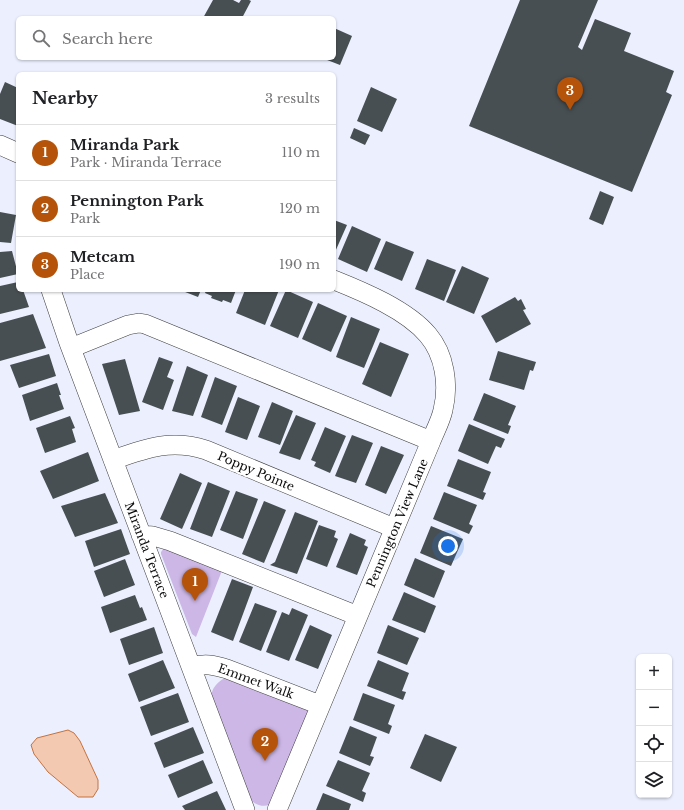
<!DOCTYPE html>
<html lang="en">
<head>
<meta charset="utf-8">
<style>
  :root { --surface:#fff; --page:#f2f2f2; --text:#202124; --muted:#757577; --line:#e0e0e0; --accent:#b45309 }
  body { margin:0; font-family:"Libre Baskerville",serif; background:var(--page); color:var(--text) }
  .controls { position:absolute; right:12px; bottom:12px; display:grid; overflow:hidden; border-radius:6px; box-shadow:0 1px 3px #0004 }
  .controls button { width:36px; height:36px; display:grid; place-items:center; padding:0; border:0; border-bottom:1px solid var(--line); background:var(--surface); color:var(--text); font:20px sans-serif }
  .you { position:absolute; left:448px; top:546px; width:14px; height:14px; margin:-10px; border:3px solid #fff; border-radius:50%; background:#1a73e8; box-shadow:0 0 0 6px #1a73e833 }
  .badge { display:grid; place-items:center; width:26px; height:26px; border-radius:50%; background:var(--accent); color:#fff; font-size:13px; font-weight:700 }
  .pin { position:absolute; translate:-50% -33px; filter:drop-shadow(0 1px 2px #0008) }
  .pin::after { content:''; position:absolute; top:21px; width:14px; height:12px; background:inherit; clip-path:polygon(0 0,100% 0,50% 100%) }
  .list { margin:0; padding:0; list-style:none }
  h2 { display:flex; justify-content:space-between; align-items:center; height:52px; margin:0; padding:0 16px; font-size:17px }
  h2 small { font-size:13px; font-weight:400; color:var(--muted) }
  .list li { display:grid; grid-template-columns:26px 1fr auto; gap:12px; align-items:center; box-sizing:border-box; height:56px; padding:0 16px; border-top:1px solid var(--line) }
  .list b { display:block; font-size:15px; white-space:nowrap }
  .list p { margin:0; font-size:13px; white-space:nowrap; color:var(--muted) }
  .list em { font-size:13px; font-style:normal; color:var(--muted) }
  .icon { flex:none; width:22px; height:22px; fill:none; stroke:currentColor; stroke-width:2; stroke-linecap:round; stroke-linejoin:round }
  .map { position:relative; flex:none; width:684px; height:810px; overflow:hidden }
  .search { position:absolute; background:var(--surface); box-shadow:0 1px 3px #0004; left:16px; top:16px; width:320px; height:44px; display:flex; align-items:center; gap:10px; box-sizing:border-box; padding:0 14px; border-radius:6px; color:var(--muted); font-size:15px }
  .panel { position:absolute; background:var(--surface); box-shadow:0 1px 3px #0004; left:16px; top:72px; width:320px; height:220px; border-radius:6px }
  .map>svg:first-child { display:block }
  .green { fill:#cdb7e6 }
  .water { fill:#f3c9b2; stroke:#c6723d }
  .building { fill:#484f53 }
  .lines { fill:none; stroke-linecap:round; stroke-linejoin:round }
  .minor-casing { stroke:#3e3e3e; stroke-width:20 }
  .minor { stroke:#fff; stroke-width:19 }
  .labels { text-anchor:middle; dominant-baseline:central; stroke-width:4; stroke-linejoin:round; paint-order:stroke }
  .street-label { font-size:12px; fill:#0b0b0b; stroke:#fff }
</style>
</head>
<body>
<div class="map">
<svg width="684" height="810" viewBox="0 0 684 810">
  <rect width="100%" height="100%" fill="#ebeffe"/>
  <path class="green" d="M164,548L223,568L196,637L192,634L161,554V552Z
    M225,678L306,709L309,713L270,805C262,807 255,805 250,799L211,697C212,688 217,682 225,678Z"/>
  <path class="water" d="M68,730L74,733L80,741L98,780V789L93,797H78L48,772L34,754L31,745L37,738Z"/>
  <path class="building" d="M213,0H233L239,3L241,0H249L251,1L242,18H203Z
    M520,0H598L578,47L582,50L595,19L631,33L624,51L674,71L666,92L672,95L632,192L469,126Z
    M334,28L352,36L340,65L322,58H334Z
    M5,82L18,88V126L0,119V94Z
    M371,87L397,99L382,132L357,121Z
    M354,128L370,135L365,145L350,138Z
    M600,191L614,197L603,225L589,219Z
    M0,212L16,215L11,243L0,242Z
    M334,220L347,225L335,252L334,251Z
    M352,226L381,239L367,272L338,259Z
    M386,241L414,252L402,281L374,269Z
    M12,251L18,274L0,278V252Z
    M427,259L456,270L444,301L415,289Z
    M462,266L489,278L474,314L446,302Z
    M18,282V290H23L29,307L0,314V286Z
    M180,290H201L198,297Z
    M206,290H236L231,303L223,300L222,302L211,298L212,296L205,293Z
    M245,290H279L265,325L236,313Z
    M286,290L313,302L298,338L270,326Z
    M515,297L518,301L521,299L526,309L523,310L531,324L496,343L481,316Z
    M318,303L347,316L331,352L302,339Z
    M33,314L46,348L0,361V323Z
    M351,317L380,329L364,368L336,357Z
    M380,342L409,354L391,397L362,384Z
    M498,351L536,362L533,371L530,370L524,390L489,380Z
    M49,354L56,376L19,388L10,365Z
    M159,357L173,362L167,377L174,380L163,410L142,402Z
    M125,359L140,411L119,415L102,364Z
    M187,366L208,375L193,416L172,411Z
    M215,377L237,386L222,425L201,417Z
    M57,383L61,395H59L64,409L30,421L22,395Z
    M484,393L516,406L508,425L511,426L508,434L473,420Z
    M238,397L260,406L247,440L225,432Z
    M272,402L293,411L280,445L258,437Z
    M296,415L316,423L300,460L279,453Z
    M70,416L75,428L72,429L76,442L45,453L36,428Z
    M469,424L505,439L501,448L496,446L488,464L458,451Z
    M325,427L346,436L330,473L314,466L316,462L311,460Z
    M352,435L373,443L356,483L335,476Z
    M381,446L404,455L386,494L365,485Z
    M88,452L99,481L53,499L40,471Z
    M458,459L491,472L483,492L486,493L483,500L447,486Z
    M180,473L202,483L182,529L160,519Z
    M208,482L230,491L212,537L190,529Z
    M236,491L258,499L243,539L220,530Z
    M444,492L477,505L469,524L473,526L469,534L433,519Z
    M105,493L118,523L75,537L61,506Z
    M264,501L286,510L264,563L242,554Z
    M295,512L318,521L297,574L270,565L275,562Z
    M319,525L336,531L334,537L338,539L327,567L306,559Z
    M431,526L463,539L451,566L420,553Z
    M121,529L130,554L94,567L85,541Z
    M350,533L366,540L364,545L368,547L357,575L336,567Z
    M415,558L445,571L434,598L404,585Z
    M125,559L135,585L104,597L94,571Z
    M232,579L253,587L233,641L211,632Z
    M404,592L436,606L425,633L392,620Z
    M135,595L140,608L142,607L147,620L110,633L101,607Z
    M255,603L277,611L261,651L239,642Z
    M292,608L308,615L289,661L266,652L282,612L289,615Z
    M310,625L332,635L318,669L295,660Z
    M388,625L419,638L407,665L377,653Z
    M154,627L163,653L129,665L120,639Z
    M163,660L175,688L139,702L128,674Z
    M378,660L409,673L402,691L406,692L403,700L367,686Z
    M178,693L189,722L151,736L140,707Z
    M363,693L395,705L388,724L392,726L389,734L353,720Z
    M350,726L377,737L370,756L374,757L370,766L339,753Z
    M193,727L204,753L164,768L154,743Z
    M425,734L457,747L441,782L410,768Z
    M203,760L213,783L178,798L168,775Z
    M338,760L370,773L362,791L366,793L363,802L326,786Z
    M217,791L226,810H185L182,806Z
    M323,793L351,804L349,810H316Z"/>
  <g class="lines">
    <g class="minor-casing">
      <path id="minor" d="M0,145L18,153
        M51,290L69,343L245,810
        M71,348L128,325L139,323L145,324L431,441
        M113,460C147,448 171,439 206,450L394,528
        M141,535L153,536L170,541L358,616
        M191,667C205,663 214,665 227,669L320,705
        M277,810L431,441C435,431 441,420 443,410C449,385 445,355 428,335C407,310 364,292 334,280"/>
    </g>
    <use href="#minor" class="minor"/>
  </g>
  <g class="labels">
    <g class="street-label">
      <text transform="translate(256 471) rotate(23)">Poppy Pointe</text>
      <text transform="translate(397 523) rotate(-67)">Pennington View Lane</text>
      <text transform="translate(147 550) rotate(69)">Miranda Terrace</text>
      <text transform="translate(256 681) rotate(20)">Emmet Walk</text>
    </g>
  </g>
</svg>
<div class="controls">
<button>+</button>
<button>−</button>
<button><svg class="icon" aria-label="locate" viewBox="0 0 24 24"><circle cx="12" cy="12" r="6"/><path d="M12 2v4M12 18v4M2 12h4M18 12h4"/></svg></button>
<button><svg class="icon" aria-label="layers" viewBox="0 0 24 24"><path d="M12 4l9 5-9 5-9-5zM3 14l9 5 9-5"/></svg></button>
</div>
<div class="you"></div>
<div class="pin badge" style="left:195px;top:601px">1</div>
<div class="pin badge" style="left:265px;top:761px">2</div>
<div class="pin badge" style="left:570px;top:110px">3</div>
<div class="search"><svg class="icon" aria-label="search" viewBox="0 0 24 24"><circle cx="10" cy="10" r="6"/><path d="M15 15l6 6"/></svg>Search here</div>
<section class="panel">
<h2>Nearby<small>3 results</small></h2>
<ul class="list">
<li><span class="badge">1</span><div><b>Miranda Park</b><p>Park · Miranda Terrace</p></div><em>110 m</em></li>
<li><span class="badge">2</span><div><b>Pennington Park</b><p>Park</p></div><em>120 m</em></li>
<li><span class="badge">3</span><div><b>Metcam</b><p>Place</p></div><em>190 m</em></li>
</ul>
</section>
</div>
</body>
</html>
